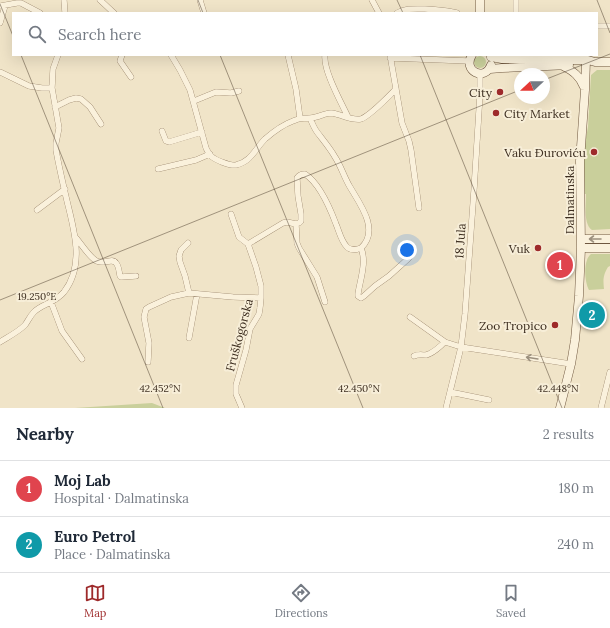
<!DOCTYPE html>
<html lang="en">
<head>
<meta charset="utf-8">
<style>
  :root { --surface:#fff; --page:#f2f2f3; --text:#1f2937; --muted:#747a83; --line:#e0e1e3; --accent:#9e2a2b }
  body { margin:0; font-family:Lora,serif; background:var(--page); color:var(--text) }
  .compass { position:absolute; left:514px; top:68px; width:36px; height:36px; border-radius:50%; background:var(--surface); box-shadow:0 4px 16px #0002; rotate:248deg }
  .you { position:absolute; left:407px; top:250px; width:14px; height:14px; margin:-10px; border:3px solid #fff; border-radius:50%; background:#1a73e8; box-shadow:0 0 0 6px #1a73e833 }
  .badge { display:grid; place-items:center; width:26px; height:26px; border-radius:50%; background:var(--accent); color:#fff; font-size:13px; font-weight:700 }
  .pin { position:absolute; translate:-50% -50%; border:2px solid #fff; box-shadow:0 1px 4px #0006 }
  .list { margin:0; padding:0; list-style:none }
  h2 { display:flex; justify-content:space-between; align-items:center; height:52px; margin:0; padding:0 16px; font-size:17px }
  h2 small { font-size:13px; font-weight:400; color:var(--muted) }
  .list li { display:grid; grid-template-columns:26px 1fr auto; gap:12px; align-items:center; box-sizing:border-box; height:56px; padding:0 16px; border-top:1px solid var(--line) }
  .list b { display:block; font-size:15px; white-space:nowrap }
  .list p { margin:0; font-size:13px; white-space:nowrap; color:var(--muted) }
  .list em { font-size:13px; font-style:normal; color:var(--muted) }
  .icon { flex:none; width:22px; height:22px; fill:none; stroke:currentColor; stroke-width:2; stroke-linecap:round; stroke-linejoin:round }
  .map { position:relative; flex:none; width:610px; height:408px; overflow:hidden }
  .search { position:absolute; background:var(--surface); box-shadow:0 4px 16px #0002; left:12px; right:12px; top:12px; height:44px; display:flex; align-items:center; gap:10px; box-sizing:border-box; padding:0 14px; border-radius:0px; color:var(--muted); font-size:15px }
  .sheet { height:164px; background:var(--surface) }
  nav { display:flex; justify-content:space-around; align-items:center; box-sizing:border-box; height:56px; border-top:1px solid var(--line); background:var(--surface); font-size:11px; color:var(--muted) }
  nav a { display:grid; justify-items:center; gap:2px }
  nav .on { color:var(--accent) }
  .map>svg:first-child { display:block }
  .green { fill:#c9cf9b }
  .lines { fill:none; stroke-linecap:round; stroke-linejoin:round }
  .street-casing { stroke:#8d765c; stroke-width:6 }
  .secondary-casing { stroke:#6f573f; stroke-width:9 }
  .street { stroke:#faf1dc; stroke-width:5.5 }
  .secondary { stroke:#faf1dc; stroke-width:8 }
  .oneway { stroke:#9c907e }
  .ticks { fill:none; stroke:#3d2e20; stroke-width:1; stroke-opacity:0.45 }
  .poi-dot { fill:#9e2a2b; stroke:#f7eed8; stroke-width:1.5 }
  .labels { text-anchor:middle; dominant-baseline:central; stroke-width:4; stroke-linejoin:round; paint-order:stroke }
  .poi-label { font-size:12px; fill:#3d2e20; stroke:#f7eed8; text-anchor:end }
  .street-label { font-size:12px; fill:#3d2e20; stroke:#f7eed8 }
  .ticks-label { font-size:10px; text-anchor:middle; fill:#3d2e20; stroke:#f7eed8; stroke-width:4; stroke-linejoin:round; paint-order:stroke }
</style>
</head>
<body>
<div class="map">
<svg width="610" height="408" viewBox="0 0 610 408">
  <rect width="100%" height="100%" fill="#f0e4c8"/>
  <path class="green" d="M474 62a6 6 0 1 1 12 0a6 6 0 1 1-12 0Z
    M597,70H610V229L592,230C583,224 586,204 586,194H583V171L585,143L588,127L591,75Z
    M591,254H610V266L608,267C603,275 603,280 604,289L589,290C585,283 584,268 587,260C588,257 589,256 591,254Z
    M152,403L165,408H75Z"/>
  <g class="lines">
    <g class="street-casing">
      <path id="street" d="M64,0L65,13
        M100,0L114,13
        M200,0L204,13
        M372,0L379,13
        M0,6L17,3H21L40,13
        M397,13C406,8 414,9 425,9C436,10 446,10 457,13
        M516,13V0
        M0,23L5,6
        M597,26H610
        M122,55L120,61L131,77
        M171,55L180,70L190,90L206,148C207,150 208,153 211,156C215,160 230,166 236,165C251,162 255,149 265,139C273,132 282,125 293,121C302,117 302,119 310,118C318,118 324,113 331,113C341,114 351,121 361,119C370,116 389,96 396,89
        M288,55L296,89L300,118
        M325,55C323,70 341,102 348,117
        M390,55L402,123L409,141L411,150L419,208
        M390,58L469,61
        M0,72L29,86L42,88H52
        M194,101L216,92L231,93L239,91
        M55,107L69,100L76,98L81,99L90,107L101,124
        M162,131L166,141L169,142L202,132
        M158,169L196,160L210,154
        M37,210L65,189
        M231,214L239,237L248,244
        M296,224L297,243L299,248L317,277L325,302
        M76,238C82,245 88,255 95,260C102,266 112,257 116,263C119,266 119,272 120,276L121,277L136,276
        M188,243L181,250L179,256L180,262L185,276L189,293
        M361,248C367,262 360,280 358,294V296L361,298L364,296L375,286L389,276L409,258
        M51,302L62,331L82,359
        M410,317L445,342
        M189,338L197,294
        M0,342C8,337 18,332 25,325C28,321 30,316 34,312C42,304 55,303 64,292C85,265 74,230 67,201C63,184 59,167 56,150V143L59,128L52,88L53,69L58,55
        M414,356C418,354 422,355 426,355C434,353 439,347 445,342L461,347L571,364
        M148,362L149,343L144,317L146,309L149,307L171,297L189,293L233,297L261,298
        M450,392L489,400
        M242,408L236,394V385L246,350L250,329L259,314L260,308L261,298V286L256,267L248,244L283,223L287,222L296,224L299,223L301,221V214L298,196L297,178C299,175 301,174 305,174C319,183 330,208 336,224C339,231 341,241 347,247C351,251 356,250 361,248C380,230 360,204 350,187C344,177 341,166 335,157C330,148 323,140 317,132C314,128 312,123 310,118
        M446,408L461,347L465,314L474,190L480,94V74
        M601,408L610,372"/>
    </g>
    <g class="secondary-casing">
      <path id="secondary" d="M480,0V13
        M472,55C462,71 485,82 491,65
        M491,57L502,59L588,60L595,62H610
        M563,66C573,71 580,76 584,87
        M490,69L502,68L569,65
        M581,239H610
        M581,248H610
        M560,408L571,364L575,340L579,296L581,248L580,161L585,90L586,60"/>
    </g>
    <use href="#street" class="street"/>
    <use href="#secondary" class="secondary"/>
  </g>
  <defs><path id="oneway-shaft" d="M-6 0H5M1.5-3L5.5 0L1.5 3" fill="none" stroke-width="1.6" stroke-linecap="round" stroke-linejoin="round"/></defs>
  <g class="oneway">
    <use href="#oneway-shaft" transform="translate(595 239) rotate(180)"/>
    <use href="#oneway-shaft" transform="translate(532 358) rotate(-171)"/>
  </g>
  <path class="ticks" d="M198,0L203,13M397,0L403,13M597,0L610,33M0,4L13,36M21,55L163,408M220,55L363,408M420,55L562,408M544,80L610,54M0,300L520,90"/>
  <g class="poi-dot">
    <circle cx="500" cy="92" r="4"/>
    <circle cx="496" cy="113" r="4"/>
    <circle cx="594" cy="152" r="4"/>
    <circle cx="538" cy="248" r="4"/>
    <circle cx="555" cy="325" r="4"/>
  </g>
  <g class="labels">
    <g class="poi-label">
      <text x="492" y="92">City</text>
      <text x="504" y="113" text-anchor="start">City Market</text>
      <text x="586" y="152">Vaku Đuroviću</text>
      <text x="530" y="248">Vuk</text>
      <text x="547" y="325">Zoo Tropico</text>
    </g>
    <g class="street-label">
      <text transform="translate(569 200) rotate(-90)">Dalmatinska</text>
      <text transform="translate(460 241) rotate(-86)">18 Jula</text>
      <text transform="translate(239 335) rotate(-75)">Fruškogorska</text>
    </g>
  </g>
  <g class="ticks-label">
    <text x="37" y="300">19.250°E</text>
    <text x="160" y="392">42.452°N</text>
    <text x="359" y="392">42.450°N</text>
    <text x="558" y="392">42.448°N</text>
  </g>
</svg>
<svg class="compass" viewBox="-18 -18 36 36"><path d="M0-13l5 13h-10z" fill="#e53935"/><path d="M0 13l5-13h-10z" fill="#747a83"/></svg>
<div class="you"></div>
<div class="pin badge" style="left:560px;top:265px;background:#e0444e">1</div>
<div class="pin badge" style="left:592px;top:315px;background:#0f9aa8">2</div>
<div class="search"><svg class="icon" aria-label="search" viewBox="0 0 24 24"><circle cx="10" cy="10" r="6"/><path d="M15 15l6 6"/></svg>Search here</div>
</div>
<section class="sheet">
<h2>Nearby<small>2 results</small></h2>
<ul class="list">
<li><span class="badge" style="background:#e0444e">1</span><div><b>Moj Lab</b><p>Hospital · Dalmatinska</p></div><em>180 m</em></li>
<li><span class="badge" style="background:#0f9aa8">2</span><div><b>Euro Petrol</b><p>Place · Dalmatinska</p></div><em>240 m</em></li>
</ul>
</section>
<nav>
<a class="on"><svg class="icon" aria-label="map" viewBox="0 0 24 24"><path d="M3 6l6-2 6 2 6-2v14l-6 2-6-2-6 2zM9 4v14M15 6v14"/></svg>Map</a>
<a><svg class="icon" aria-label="directions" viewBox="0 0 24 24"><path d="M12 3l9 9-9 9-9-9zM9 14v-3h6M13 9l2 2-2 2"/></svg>Directions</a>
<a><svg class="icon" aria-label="saved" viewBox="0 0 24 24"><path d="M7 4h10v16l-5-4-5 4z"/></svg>Saved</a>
</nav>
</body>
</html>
